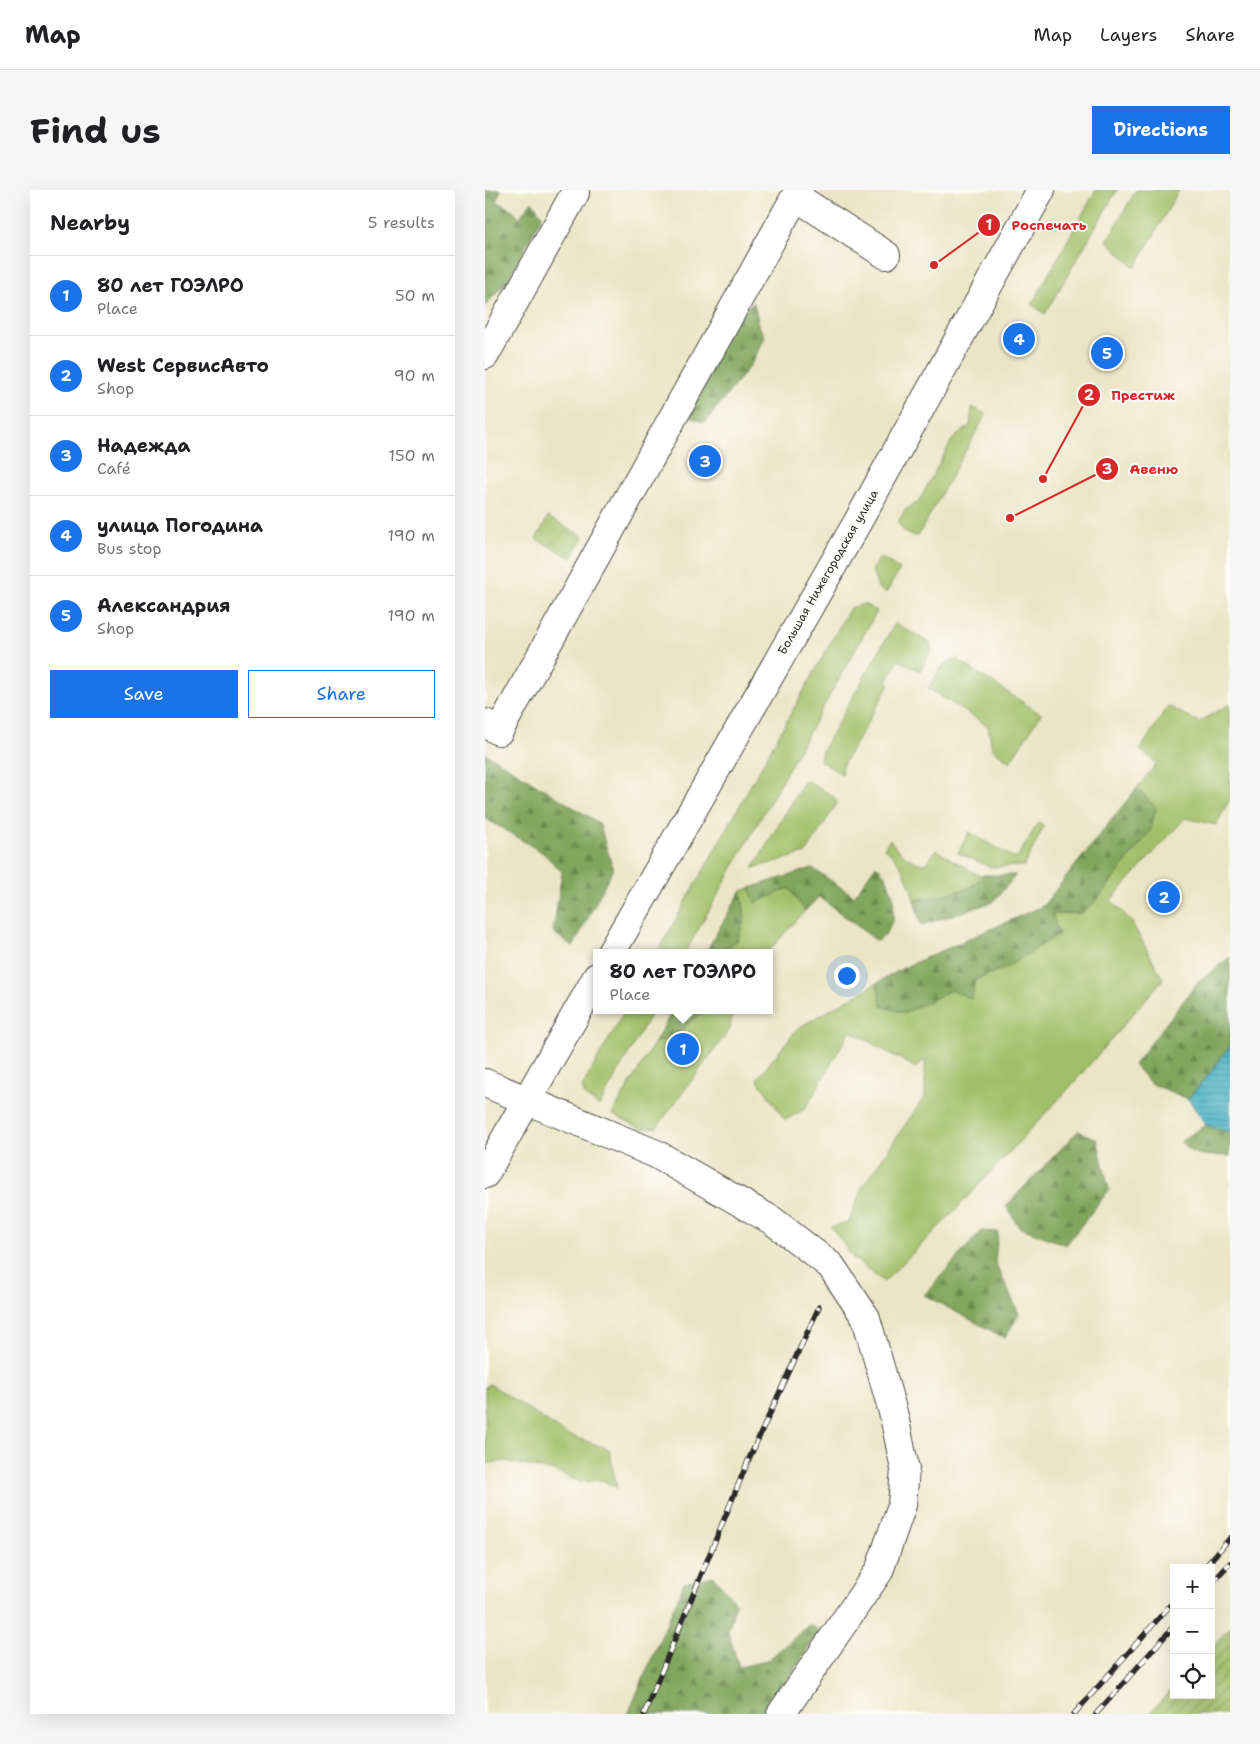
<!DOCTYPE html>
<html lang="en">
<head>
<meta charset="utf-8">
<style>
  :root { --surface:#fff; --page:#f6f6f6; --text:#202124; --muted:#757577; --line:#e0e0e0; --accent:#1a73e8 }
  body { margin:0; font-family:"Shantell Sans",sans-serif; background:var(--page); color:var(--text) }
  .controls { position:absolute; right:15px; bottom:15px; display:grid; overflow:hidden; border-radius:0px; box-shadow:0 5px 20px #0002 }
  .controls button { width:45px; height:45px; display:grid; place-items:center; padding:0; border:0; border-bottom:1px solid var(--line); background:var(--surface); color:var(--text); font:25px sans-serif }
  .you { position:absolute; left:361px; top:785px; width:18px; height:18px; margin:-12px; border:4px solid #fff; border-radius:50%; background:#1a73e8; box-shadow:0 0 0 8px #1a73e833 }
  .badge { display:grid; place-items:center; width:32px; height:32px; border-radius:50%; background:var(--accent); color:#fff; font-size:16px; font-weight:700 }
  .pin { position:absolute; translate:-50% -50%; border:2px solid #fff; box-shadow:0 1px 5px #0006 }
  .popup { position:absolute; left:108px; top:759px; width:180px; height:65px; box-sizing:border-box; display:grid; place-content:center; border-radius:0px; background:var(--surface); filter:drop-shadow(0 1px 4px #0005); font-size:16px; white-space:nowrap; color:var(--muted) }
  .popup b { font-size:19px; color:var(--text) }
  .popup::after { content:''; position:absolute; left:50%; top:100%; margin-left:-10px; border:10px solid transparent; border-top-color:var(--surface) }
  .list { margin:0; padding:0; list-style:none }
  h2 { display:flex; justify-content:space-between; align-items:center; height:65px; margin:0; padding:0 20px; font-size:21px }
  h2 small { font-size:16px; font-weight:400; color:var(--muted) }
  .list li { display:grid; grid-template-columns:32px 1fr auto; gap:15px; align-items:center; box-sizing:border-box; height:80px; padding:0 20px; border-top:1px solid var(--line) }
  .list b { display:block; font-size:19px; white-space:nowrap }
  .list p { margin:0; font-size:16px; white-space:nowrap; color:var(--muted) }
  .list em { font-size:16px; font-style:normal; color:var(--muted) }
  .actions { display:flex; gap:10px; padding:15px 20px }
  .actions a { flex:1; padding:11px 0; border:1px solid var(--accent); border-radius:0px; text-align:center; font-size:18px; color:var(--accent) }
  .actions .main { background:var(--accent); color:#fff }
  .icon { flex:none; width:28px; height:28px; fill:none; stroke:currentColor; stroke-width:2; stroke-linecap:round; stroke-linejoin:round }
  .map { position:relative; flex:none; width:745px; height:1524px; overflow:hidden; border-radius:0px }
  header { display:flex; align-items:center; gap:30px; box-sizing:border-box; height:70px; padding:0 25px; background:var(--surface); border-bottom:1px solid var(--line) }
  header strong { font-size:24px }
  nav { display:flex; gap:28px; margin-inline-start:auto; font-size:18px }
  .intro { display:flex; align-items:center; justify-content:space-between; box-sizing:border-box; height:120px; padding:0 30px }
  h1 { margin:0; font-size:35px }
  .button { padding:12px 22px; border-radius:0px; background:var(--accent); color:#fff; font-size:18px; font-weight:700 }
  main { display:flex; gap:30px; padding:0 30px }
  aside { flex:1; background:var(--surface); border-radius:0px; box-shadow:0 5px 20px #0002 }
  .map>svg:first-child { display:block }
  .grass { fill:#a1bf67; stroke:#667549 }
  .forest { fill:url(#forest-firs); stroke:#566844 }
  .park { fill:url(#park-crowns); stroke:#667549 }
  .garden { fill:url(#garden-furrows); stroke:#667549 }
  .water { fill:url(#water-rules); stroke:#386e78 }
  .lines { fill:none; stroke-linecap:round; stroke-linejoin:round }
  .minor-casing { stroke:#484742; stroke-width:30 }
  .major-casing { stroke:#484742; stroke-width:30 }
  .minor { stroke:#fff; stroke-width:28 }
  .major { stroke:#fff; stroke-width:28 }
  .rail-casing { stroke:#2b2b2b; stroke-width:5.5 }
  .rail { stroke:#fdfcf7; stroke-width:4; stroke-dasharray:11; stroke-linecap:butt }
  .labels { text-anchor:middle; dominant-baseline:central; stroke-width:4; stroke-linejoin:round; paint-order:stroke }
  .street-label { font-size:12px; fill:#2b2b2b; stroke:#fdfcf7 }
  .leader { fill:none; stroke:#d62828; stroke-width:2 }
  .callout-dot { fill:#d62828; stroke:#fdfcf7; stroke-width:2 }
  .mark-label { font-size:15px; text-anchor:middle; font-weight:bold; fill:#fff }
  .callout-label { font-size:14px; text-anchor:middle; font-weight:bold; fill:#d62828; stroke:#fdfcf7; stroke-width:4; stroke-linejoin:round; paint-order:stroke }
</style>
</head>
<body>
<header>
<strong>Map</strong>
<nav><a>Map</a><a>Layers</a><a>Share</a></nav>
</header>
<div class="intro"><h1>Find us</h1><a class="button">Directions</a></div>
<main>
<aside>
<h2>Nearby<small>5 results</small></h2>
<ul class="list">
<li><span class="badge">1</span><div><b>80 лет ГОЭЛРО</b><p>Place</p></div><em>50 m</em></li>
<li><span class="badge">2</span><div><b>West СервисАвто</b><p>Shop</p></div><em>90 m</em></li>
<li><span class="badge">3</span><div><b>Надежда</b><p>Café</p></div><em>150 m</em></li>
<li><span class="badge">4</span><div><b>улица Погодина</b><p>Bus stop</p></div><em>190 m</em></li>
<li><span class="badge">5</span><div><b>Александрия</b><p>Shop</p></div><em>190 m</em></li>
</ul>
<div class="actions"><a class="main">Save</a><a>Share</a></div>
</aside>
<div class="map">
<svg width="745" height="1524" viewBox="0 0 745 1524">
  <defs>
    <pattern id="forest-firs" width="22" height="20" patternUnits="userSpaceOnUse" patternTransform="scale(1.25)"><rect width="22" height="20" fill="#80a65c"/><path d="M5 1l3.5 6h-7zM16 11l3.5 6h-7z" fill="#69874c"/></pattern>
    <pattern id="park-crowns" width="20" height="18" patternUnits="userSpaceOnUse" patternTransform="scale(1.25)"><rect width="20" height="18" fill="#a1bf67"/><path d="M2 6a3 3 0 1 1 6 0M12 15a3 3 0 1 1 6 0" fill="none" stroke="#839b55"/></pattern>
    <pattern id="garden-furrows" width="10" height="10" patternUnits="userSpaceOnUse" patternTransform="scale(1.25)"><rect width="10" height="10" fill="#a1bf67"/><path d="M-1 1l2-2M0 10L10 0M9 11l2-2" fill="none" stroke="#839b55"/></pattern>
    <pattern id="water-rules" width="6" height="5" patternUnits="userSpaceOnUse" patternTransform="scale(1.25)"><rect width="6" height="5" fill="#46b1c4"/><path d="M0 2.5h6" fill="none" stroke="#3b909f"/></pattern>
  </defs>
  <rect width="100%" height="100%" fill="#fdfcf7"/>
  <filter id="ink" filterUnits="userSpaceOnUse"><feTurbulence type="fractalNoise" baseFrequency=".02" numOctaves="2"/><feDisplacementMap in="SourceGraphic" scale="10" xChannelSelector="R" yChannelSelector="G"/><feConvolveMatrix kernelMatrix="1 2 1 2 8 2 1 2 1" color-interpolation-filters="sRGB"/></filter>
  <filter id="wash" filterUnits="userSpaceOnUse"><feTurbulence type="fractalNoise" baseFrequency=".0096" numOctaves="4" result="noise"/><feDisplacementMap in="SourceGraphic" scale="20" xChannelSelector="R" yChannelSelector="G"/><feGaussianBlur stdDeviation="1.12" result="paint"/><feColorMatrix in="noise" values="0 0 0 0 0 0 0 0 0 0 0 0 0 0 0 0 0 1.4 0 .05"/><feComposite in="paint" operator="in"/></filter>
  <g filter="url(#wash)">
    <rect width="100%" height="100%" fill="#ebe5c5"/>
    <path class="grass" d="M611,0H632L560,124L547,114Z
      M651,0H694L650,78L622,51Z
      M487,217L501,224L433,346C421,346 419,342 413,332L420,320L434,311L467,250L485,235Z
      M395,367L415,379L401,403L393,398L387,380Z
      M379,414L392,421L200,763H172L365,418Z
      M410,433L445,453L447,460L435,481L414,470L402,491L405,494L356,578L358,585L335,571L337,561Z
      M471,469L556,524L525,572L507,559L503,536L443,498L459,474Z
      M745,514V609L731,635L700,628L626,710L646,731L678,789L587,895L464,1027L399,1092L368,1068L346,1037L364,1032L376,999L440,906V869L431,878L365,841L320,919L300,930L272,889L313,838L392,793L397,816L420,823L466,800L522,777L567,724L596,723L611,711L665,641L671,618L652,598L672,573L655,560L683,516L714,532Z
      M320,590L348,606L352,613L321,663L268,678Z
      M554,632L559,636L539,676L505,677L473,663L484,642L531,669Z
      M405,649C412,662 426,673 441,674L451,660L494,685H500L484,698L451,707L429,710C422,686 418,674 399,658Z
      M265,698L270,713L304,698L320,721L282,763H231L252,751L260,727L256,701Z
      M140,820H168L114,916L100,906L97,897Z
      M220,820H247L245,839L172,937L157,939L127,924L170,852L189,848L205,831Z
      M5,1194L81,1244L124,1259L132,1298L117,1290L95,1292L69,1281L19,1271L0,1274V1197Z"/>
    <path class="forest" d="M0,0H16L11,11L29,21L34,28L47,11L57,26L24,88L0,116Z
      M269,113L274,136L280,147L267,173L220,233L205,227L200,221L257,119Z
      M0,563L114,633L128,679L88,757L68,742L77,682L58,663L0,628Z
      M652,598L671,618L665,641L611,711L596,723L567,724L574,744L522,777L490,789L487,809L466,800L420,823L397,816L392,793L420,777L558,716Z
      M391,675L401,686L409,709L408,730L400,745L392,751L334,707L320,721L304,698L270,713L265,698L327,678L369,706Z
      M500,685H531L508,712L436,735L429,710L451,707L484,698Z
      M256,701L260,727L251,751L231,763H220Z
      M745,767V856L728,879L703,909L665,893L649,875L713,792Z
      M188,820H220L205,831L189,848L170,852Z
      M721,935L745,943V966C727,965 706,969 696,951Z
      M593,941L612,949L624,1000L581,1055L534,1037L521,1016Z
      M496,1041L513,1042L510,1072L534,1124L520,1148L439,1105Z
      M228,1386L251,1413L243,1441L254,1477L282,1471L324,1435L335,1440L305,1486L277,1524H143L199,1393Z"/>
    <path class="park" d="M63,327L99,347L87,368L51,349Z"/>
    <path class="garden" d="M745,1437V1524H664L689,1497V1505H726V1457Z"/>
    <path class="water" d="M745,856V943L721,935L703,909L728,879Z"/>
  </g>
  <g filter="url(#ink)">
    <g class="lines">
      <g class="minor-casing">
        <path id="minor" d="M310,6L401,65
          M0,165L90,3
          M0,533L14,541L314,0
          M0,893L171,964L288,1031L346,1076L381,1128L409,1226L420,1279L417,1315L394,1381L296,1524"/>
      </g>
      <g class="major-casing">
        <path id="major" d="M126,763L372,333L556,0
          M0,984L112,787"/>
      </g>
      <use href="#minor" class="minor"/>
      <use href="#major" class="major"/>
      <g class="rail-casing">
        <path id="rail" d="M719,1378L745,1348
          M726,1394L745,1373
          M159,1524L263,1271L334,1117
          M589,1524L689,1411
          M611,1524L689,1436"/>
      </g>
      <use href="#rail" class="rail"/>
    </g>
  </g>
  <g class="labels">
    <g class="street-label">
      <text transform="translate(343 382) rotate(-60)">Большая Нижегородская улица</text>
    </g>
  </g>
  <path class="leader" d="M449 75L504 35M558 289L604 205M525 328L622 279"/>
  <g class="callout-dot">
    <circle cx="449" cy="75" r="5"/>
    <circle cx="558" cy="289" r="5"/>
    <circle cx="525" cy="328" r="5"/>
    <circle cx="504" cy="35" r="12"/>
    <circle cx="604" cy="205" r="12"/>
    <circle cx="622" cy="279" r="12"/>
  </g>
  <g class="mark-label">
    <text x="504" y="40">1</text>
    <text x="604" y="210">2</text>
    <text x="622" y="284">3</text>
  </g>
  <g class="callout-label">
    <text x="564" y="40">Роспечать</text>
    <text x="658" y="210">Престиж</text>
    <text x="669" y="284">Авеню</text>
  </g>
</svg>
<div class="controls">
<button>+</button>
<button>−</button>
<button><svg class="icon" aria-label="locate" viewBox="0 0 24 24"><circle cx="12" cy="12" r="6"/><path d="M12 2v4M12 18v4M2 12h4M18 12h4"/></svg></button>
</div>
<div class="you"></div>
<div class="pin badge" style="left:198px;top:859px">1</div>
<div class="popup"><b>80 лет ГОЭЛРО</b>Place</div>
<div class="pin badge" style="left:679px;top:707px">2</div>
<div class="pin badge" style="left:220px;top:271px">3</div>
<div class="pin badge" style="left:534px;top:149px">4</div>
<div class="pin badge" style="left:622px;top:163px">5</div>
</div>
</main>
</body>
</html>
